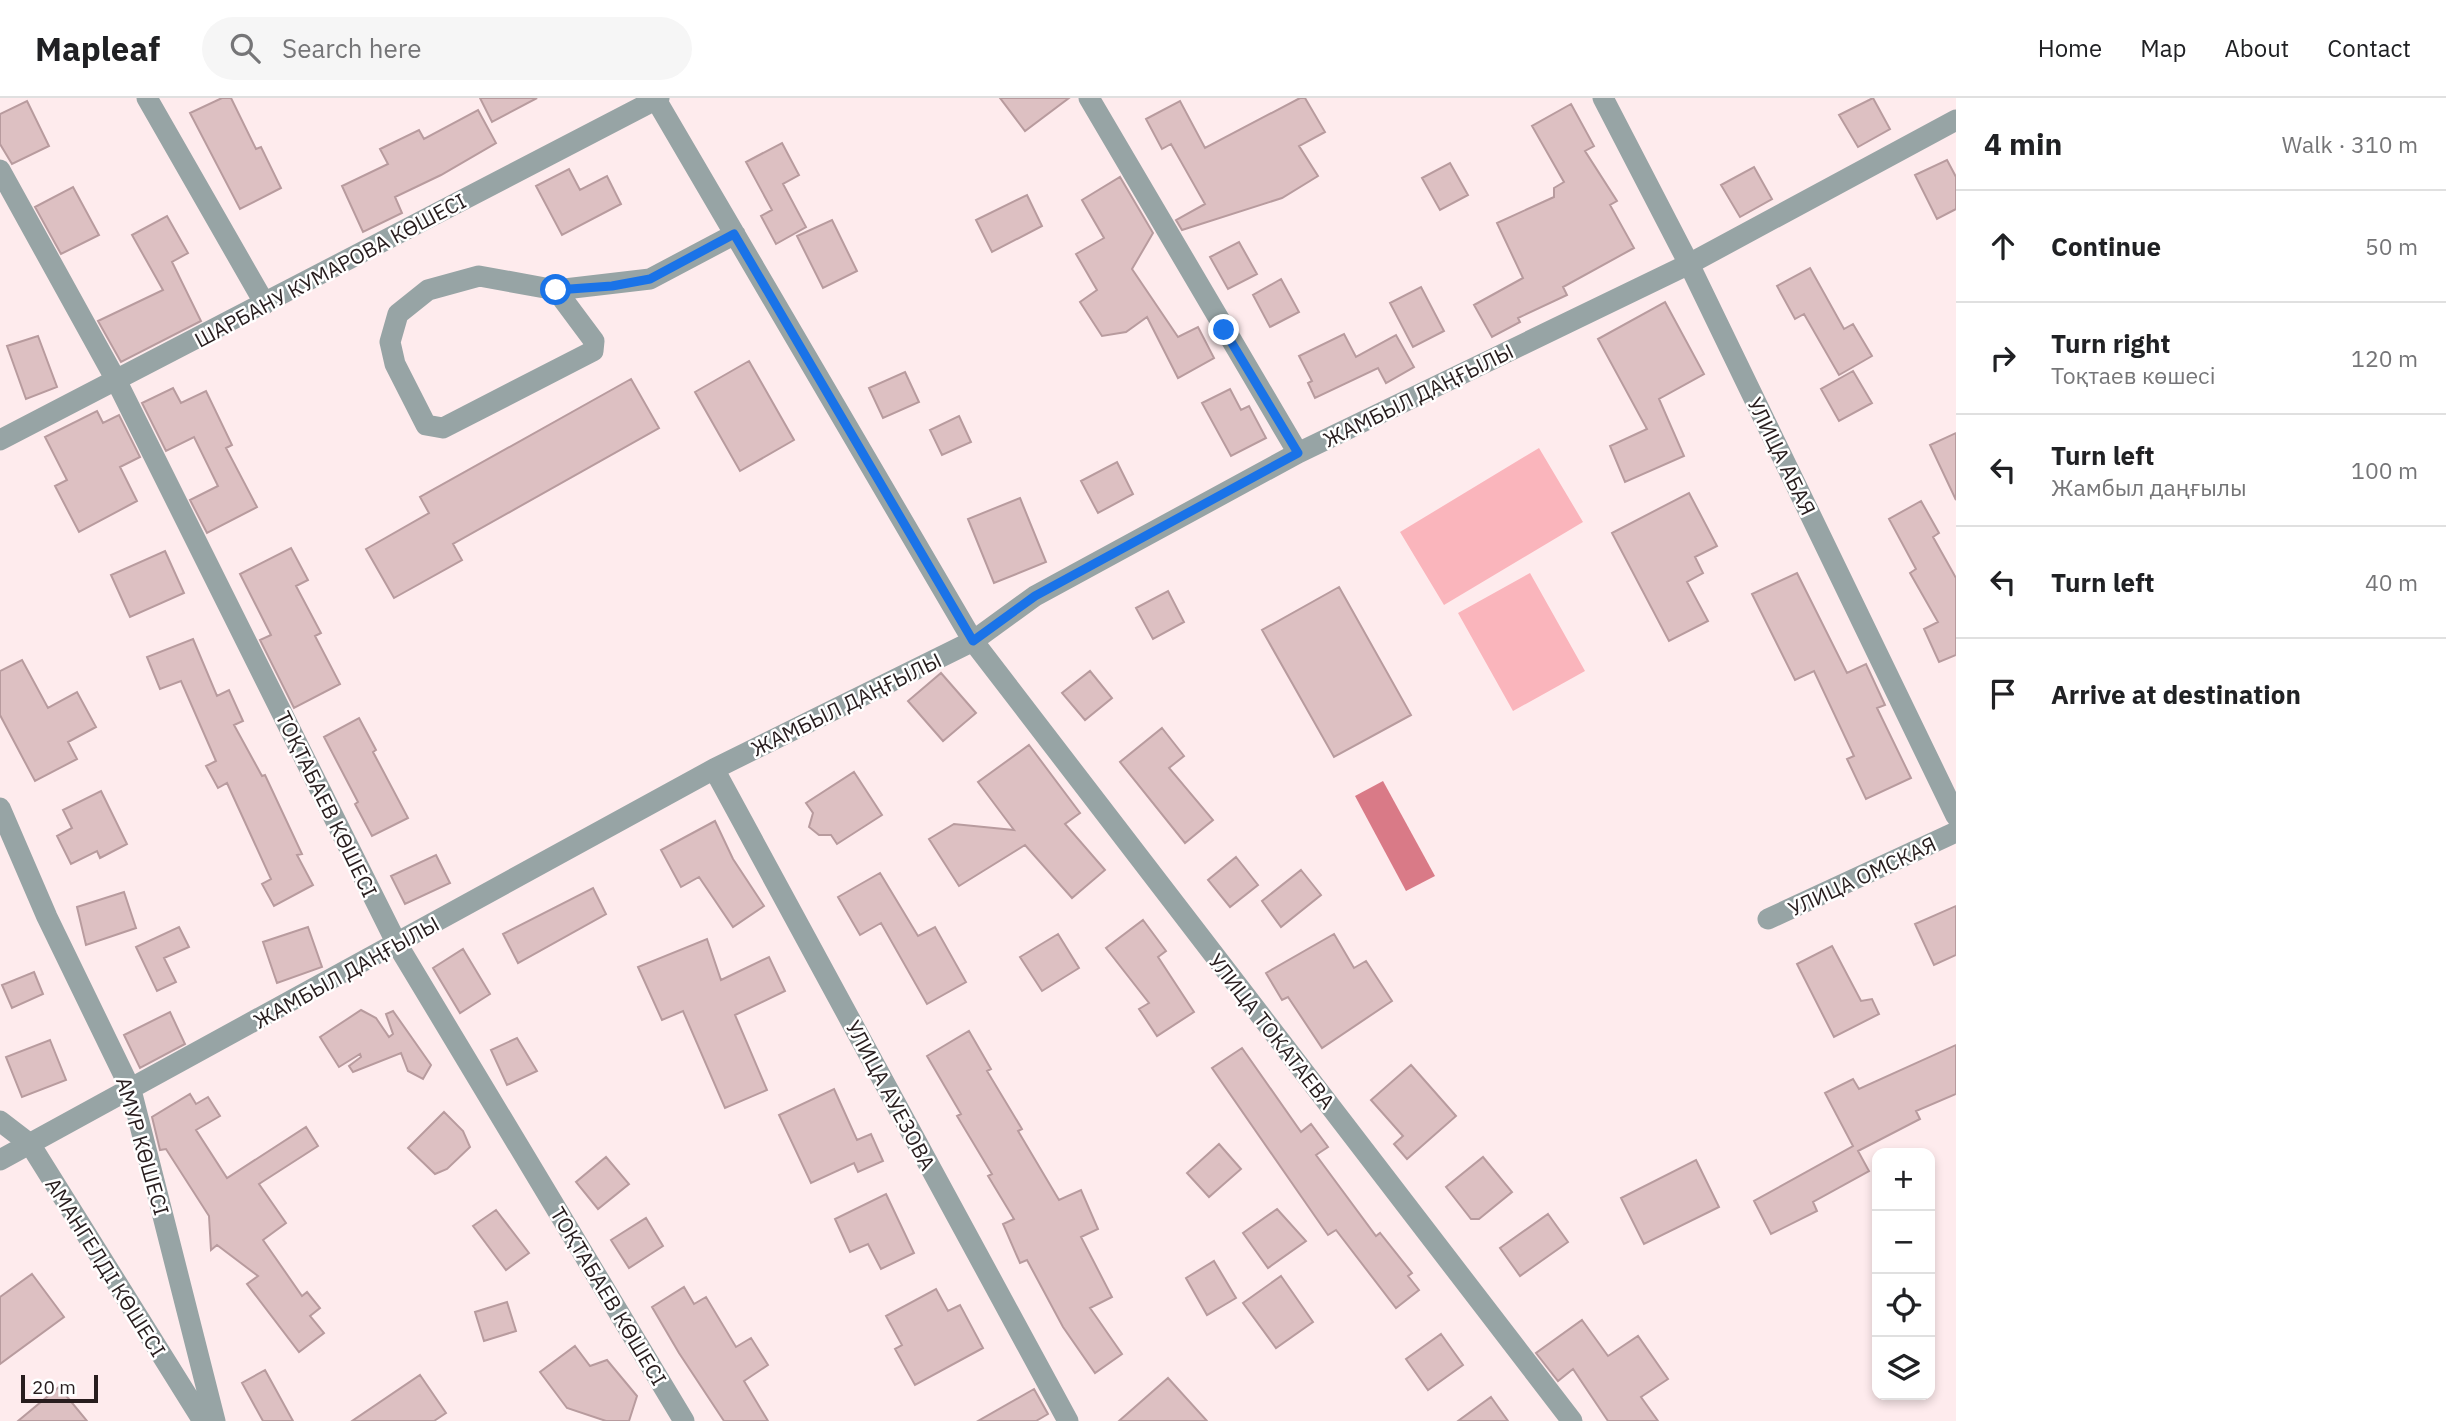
<!DOCTYPE html>
<html lang="en">
<head>
<meta charset="utf-8">
<style>
  :root { --surface:#fff; --page:#f6f6f6; --text:#202124; --muted:#757577; --line:#e0e0e0 }
  body { margin:0; font-family:"IBM Plex Sans",sans-serif; background:var(--page); color:var(--text) }
  .controls { position:absolute; right:21px; bottom:21px; display:grid; overflow:hidden; border-radius:14px; box-shadow:0 4px 10px #0003 }
  .controls button { width:63px; height:63px; display:grid; place-items:center; padding:0; border:0; border-bottom:2px solid var(--line); background:var(--surface); color:var(--text); font:35px sans-serif }
  .scale { position:absolute; left:21px; bottom:18px; width:77px; box-sizing:border-box; padding-left:7px; border:4px solid #281d1e; border-top:0; font-size:19px; line-height:24px; white-space:nowrap; color:#281d1e; -webkit-text-stroke:5px #fff; paint-order:stroke }
  .stop { position:absolute; width:21px; height:21px; margin:-16px; border:5px solid #1a73e8; border-radius:50%; background:#fff }
  .stop.end { background:#1a73e8; border-color:#fff; box-shadow:0 2px 7px #0008 }
  .list { margin:0; padding:0; list-style:none }
  h2 { display:flex; justify-content:space-between; align-items:center; height:91px; margin:0; padding:0 28px; font-size:30px }
  h2 small { font-size:23px; font-weight:400; color:var(--muted) }
  .list li { display:grid; grid-template-columns:46px 1fr auto; gap:21px; align-items:center; box-sizing:border-box; height:112px; padding:0 28px; border-top:2px solid var(--line) }
  .list b { display:block; font-size:26px; white-space:nowrap }
  .list p { margin:0; font-size:23px; white-space:nowrap; color:var(--muted) }
  .list em { font-size:23px; font-style:normal; color:var(--muted) }
  .icon { flex:none; width:38px; height:38px; fill:none; stroke:currentColor; stroke-width:2; stroke-linecap:round; stroke-linejoin:round }
  .map { position:relative; flex:none; width:1956px; height:1323px; overflow:hidden }
  header { display:flex; align-items:center; gap:42px; box-sizing:border-box; height:98px; padding:0 35px; background:var(--surface); border-bottom:2px solid var(--line) }
  header strong { font-size:33px }
  nav { display:flex; gap:38px; margin-inline-start:auto; font-size:24px }
  .search { width:490px; height:63px; background:var(--page); display:flex; align-items:center; gap:18px; box-sizing:border-box; padding:0 24px; border-radius:38px; color:var(--muted); font-size:26px }
  main { display:flex }
  aside { flex:1; background:var(--surface) }
  .map>svg:first-child { display:block }
  .green { fill:#fab5bc }
  .water { fill:#d97a87 }
  .building { fill:#ddc0c2; stroke:#b89b9e; stroke-width:2 }
  .lines { fill:none; stroke-linecap:round; stroke-linejoin:round }
  .minor { stroke:#97a4a5; stroke-width:21 }
  .route { stroke:#1a73e8; stroke-width:9 }
  .labels { text-anchor:middle; dominant-baseline:central; stroke-width:5; stroke-linejoin:round; paint-order:stroke }
  .street-label { font-size:21px; fill:#281d1e; stroke:#fff }
</style>
</head>
<body>
<header>
<strong>Mapleaf</strong>
<div class="search"><svg class="icon" aria-label="search" viewBox="0 0 24 24"><circle cx="10" cy="10" r="6"/><path d="M15 15l6 6"/></svg>Search here</div>
<nav><a>Home</a><a>Map</a><a>About</a><a>Contact</a></nav>
</header>
<main>
<div class="map">
<svg width="1956" height="1323" viewBox="0 0 1956 1323">
  <rect width="100%" height="100%" fill="#feebed"/>
  <path class="green" d="M1539,350L1583,424L1444,507L1400,434Z
    M1530,475L1585,573L1513,613L1458,515Z"/>
  <path class="water" d="M1383,683L1435,778L1406,793L1355,698Z"/>
  <path class="building" d="M222,0H231L256,51L261,49L281,90L240,111L190,15Z
    M480,0H537L492,24Z
    M1000,0H1069L1025,33Z
    M1300,0H1305L1325,34L1299,48L1318,78L1282,100L1182,132L1176,122L1205,106L1171,46L1162,51L1146,21L1180,3L1205,50Z
    M1873,0L1890,31L1858,49L1839,17Z
    M27,3L49,48L12,66L0,46V16Z
    M1571,6L1594,48L1585,53L1617,103L1610,107L1634,150L1563,189L1567,197L1518,220L1520,224L1492,239L1474,207L1523,180L1497,125L1554,99V90L1564,84L1532,28Z
    M478,12L496,45L441,77L395,99L402,115L363,134L342,88L388,66L380,51L419,32L424,41Z
    M782,45L799,77L783,86L806,129L776,146L761,118L772,112L746,64Z
    M1947,62L1956,79V111L1937,121L1915,77Z
    M1450,65L1468,97L1440,112L1422,80Z
    M1754,69L1772,101L1740,119L1721,87Z
    M569,71L580,92L607,78L621,106L562,137L536,88Z
    M1120,79L1153,135L1132,171L1178,239L1198,229L1214,260L1178,280L1147,219L1126,234L1102,238L1080,204L1097,192L1076,156L1104,140L1082,102Z
    M73,89L99,137L61,156L35,109Z
    M1027,97L1042,128L992,154L976,122Z
    M167,118L188,155L172,164L201,223L121,264L98,223L163,192L132,137Z
    M832,122L857,173L823,190L797,138Z
    M1239,144L1257,176L1228,191L1210,159Z
    M1810,170L1844,231L1853,226L1872,258L1839,277L1804,216L1795,221L1777,188Z
    M1281,181L1299,214L1270,229L1253,197Z
    M1421,189L1444,233L1413,249L1390,205Z
    M1665,204L1704,276L1659,301L1684,358L1625,384L1610,348L1647,331L1598,241Z
    M1344,236L1356,259L1396,237L1414,269L1386,285L1378,270L1315,300L1308,285L1312,283L1299,258Z
    M38,238L57,289L26,301L7,248Z
    M749,263L794,342L740,373L695,294Z
    M1853,273L1872,305L1839,323L1821,291Z
    M905,274L919,304L883,320L869,290Z
    M631,281L659,330L453,446L462,462L394,500L366,451L429,415L420,399Z
    M173,290L181,305L206,293L232,347L226,350L257,409L207,435L190,402L218,388L194,339L166,353L142,305Z
    M1230,291L1241,312L1249,308L1266,340L1231,358L1202,305Z
    M97,313L103,325L119,317L140,359L120,369L137,403L79,434L55,388L67,382L45,339Z
    M959,318L971,344L942,357L930,332Z
    M1956,335V402L1930,347Z
    M1117,364L1133,396L1098,415L1081,383Z
    M1689,395L1717,448L1695,459L1703,475L1687,484L1708,523L1669,543L1612,435Z
    M1020,400L1046,464L994,485L968,421Z
    M1921,403L1939,435L1933,439L1956,480V557L1939,564L1924,531L1938,524L1910,475L1916,471L1889,421Z
    M291,450L308,482L296,488L321,535L315,538L340,586L294,610L260,542L271,537L240,476Z
    M165,453L184,495L130,519L111,477Z
    M1797,475L1847,575L1866,566L1885,607L1877,610L1911,680L1866,701L1847,661L1854,658L1814,573L1795,582L1752,496Z
    M1339,489L1411,617L1334,659L1262,532Z
    M1168,493L1184,524L1153,541L1136,510Z
    M193,541L217,598L229,592L243,623L234,627L262,678L265,677L302,756L297,757L313,787L274,808L262,786L271,781L227,685L218,690L206,668L216,663L181,583L160,591L147,559Z
    M22,562L48,610L77,594L96,629L68,644L77,661L35,683L0,617V573Z
    M1090,573L1112,600L1085,622L1062,595Z
    M941,575L976,615L943,643L908,603Z
    M359,620L376,652L373,654L408,720L372,738L355,706L358,704L324,639Z
    M1162,630L1184,658L1169,670L1213,722L1185,745L1120,664Z
    M1029,647L1080,715L1065,726L1105,772L1072,800L1025,747L959,788L929,741L954,726L1014,732L978,684Z
    M854,674L882,717L837,746L831,737H819L809,729L813,715L806,705Z
    M101,693L127,746L100,760L97,753L71,766L57,738L72,730L63,712Z
    M715,723L733,761L764,808L733,829L699,779L681,789L661,752Z
    M436,757L450,785L405,806L391,778Z
    M1236,759L1258,787L1230,809L1208,782Z
    M1301,772L1321,797L1281,829L1262,803Z
    M880,775L918,838L935,829L966,884L927,906L881,825L860,837L838,799Z
    M593,790L606,816L518,865L503,836Z
    M124,794L136,830L86,847L77,809Z
    M1956,808V857L1934,867L1915,826Z
    M1143,822L1166,853L1158,859L1194,914L1157,938L1139,911L1149,905L1106,850Z
    M179,829L189,849L164,860L176,884L157,893L136,849Z
    M308,829L322,869L277,885L263,844Z
    M1058,836L1079,870L1042,893L1020,859Z
    M1334,836L1354,870L1366,863L1392,903L1322,950L1288,899L1282,902L1266,875Z
    M707,841L721,882L769,859L785,893L735,917L767,992L725,1010L683,913L662,922L638,869Z
    M1832,848L1861,903L1872,901L1879,916L1834,939L1797,866Z
    M463,851L490,896L460,915L433,870Z
    M34,874L43,896L12,910L2,887Z
    M361,912L376,920L389,939L393,936L386,916L393,913L431,967L423,981L408,973L401,955L353,974L349,968L361,959L360,956L339,969L320,939Z
    M170,914L185,946L140,970L124,937Z
    M969,933L991,971L987,973L1022,1031L1018,1033L1059,1102L1081,1092L1098,1131L1081,1139L1112,1199L1090,1210L1122,1256L1095,1275L1063,1229L1027,1162L1020,1165L1003,1126L1014,1121L988,1078L992,1076L957,1018L961,1016L927,958Z
    M517,940L537,973L507,987L491,952Z
    M50,942L66,982L22,999L6,959Z
    M1956,947V996L1916,1013L1920,1021L1858,1053L1869,1073L1813,1104L1817,1113L1771,1136L1754,1103L1853,1048L1825,995L1853,981L1859,991Z
    M1242,950L1301,1034L1311,1026L1328,1049L1316,1057L1376,1138L1380,1135L1412,1175L1408,1178L1419,1192L1396,1210L1336,1132L1328,1137L1212,970Z
    M1411,967L1456,1018L1407,1061L1394,1046L1403,1038L1371,1002Z
    M834,991L857,1042L871,1036L883,1063L858,1074L854,1065L811,1085L779,1017Z
    M190,996L196,1006L208,999L220,1018L196,1032L227,1080L306,1029L318,1048L259,1086L286,1125L263,1142L302,1198L307,1194L320,1210L310,1218L324,1235L299,1254L247,1186L258,1178L217,1147L211,1152L209,1118L166,1051L160,1052L152,1019Z
    M444,1014L463,1033L470,1049L447,1071L435,1076L408,1050Z
    M1219,1046L1241,1071L1209,1099L1187,1075Z
    M606,1059L629,1086L598,1111L576,1084Z
    M1483,1059L1512,1094L1479,1121H1471L1446,1089Z
    M1696,1062L1719,1109L1644,1146L1621,1100Z
    M886,1096L914,1155L881,1171L868,1146L850,1154L835,1121Z
    M1277,1111L1306,1143L1268,1170L1243,1135Z
    M496,1112L529,1155L506,1172L473,1128Z
    M1548,1116L1568,1144L1520,1178L1500,1150Z
    M646,1120L663,1148L629,1170L611,1142Z
    M1214,1163L1236,1200L1207,1217L1186,1180Z
    M32,1176L64,1219L0,1266V1199Z
    M1281,1178L1313,1224L1276,1250L1243,1205Z
    M684,1189L694,1206L706,1199L736,1249L751,1240L768,1267L744,1283L768,1323H724L679,1255L652,1209Z
    M936,1191L948,1213L960,1207L983,1250L915,1287L895,1251L902,1247L886,1218Z
    M507,1204L516,1233L484,1243L475,1214Z
    M1582,1222L1608,1258L1638,1238L1668,1281L1641,1299L1658,1323H1608L1573,1271L1558,1283L1536,1255Z
    M1441,1236L1463,1267L1428,1292L1406,1261Z
    M575,1248L590,1268L607,1262L637,1298L629,1323H606L567,1310L540,1274Z
    M265,1272L293,1323H263L242,1285Z
    M420,1277L446,1315L434,1323H352Z
    M1168,1280L1207,1323H1119Z
    M59,1289L87,1323H18Z
    M1034,1291L1048,1316L1036,1323H978Z
    M1491,1299L1508,1323H1458Z"/>
  <g class="lines">
    <path class="minor" d="M147,0L265,206
      M655,0L973,543L1572,1323
      M1089,0L1298,355
      M1603,0L1689,166L1956,718
      M0,72L116,282L397,846L684,1323
      M556,192L594,243L593,253L443,330L426,327L395,266L390,244L398,216L428,192L479,178L556,192L650,181L735,136
      M0,342L659,0
      M714,671L1068,1323
      M0,710L47,819L131,992L215,1323
      M1768,821L1956,734
      M0,1023L30,1046L203,1323
      M0,1062L714,671L973,543L1035,498L1298,355L1689,166L1956,22"/>
  </g>
  <g class="lines">
    <path class="route" d="M556,192L612,188L650,181L734,136L973,543L1035,498L1298,355L1224,232"/>
  </g>
  <g class="labels">
    <g class="street-label">
      <text transform="translate(330 172) rotate(-28)">ШАРБАНУ КУМАРОВА КӨШЕСІ</text>
      <text transform="translate(1418 297) rotate(-26)">ЖАМБЫЛ ДАҢҒЫЛЫ</text>
      <text transform="translate(1782 358) rotate(64)">УЛИЦА АБАЯ</text>
      <text transform="translate(846 606) rotate(-26)">ЖАМБЫЛ ДАҢҒЫЛЫ</text>
      <text transform="translate(327 706) rotate(64)">ТОҚТАБАЕВ КӨШЕСІ</text>
      <text transform="translate(1862 778) rotate(-25)">УЛИЦА ОМСКАЯ</text>
      <text transform="translate(346 874) rotate(-29)">ЖАМБЫЛ ДАҢҒЫЛЫ</text>
      <text transform="translate(1272 933) rotate(52)">УЛИЦА ТОКАТАЕВА</text>
      <text transform="translate(891 997) rotate(62)">УЛИЦА АУЕЗОВА</text>
      <text transform="translate(143 1048) rotate(74)">АМУР КӨШЕСІ</text>
      <text transform="translate(106 1169) rotate(58)">АМАНГЕЛДІ КӨШЕСІ</text>
      <text transform="translate(609 1198) rotate(59)">ТОҚТАБАЕВ КӨШЕСІ</text>
    </g>
  </g>
</svg>
<div class="controls">
<button>+</button>
<button>−</button>
<button><svg class="icon" aria-label="locate" viewBox="0 0 24 24"><circle cx="12" cy="12" r="6"/><path d="M12 2v4M12 18v4M2 12h4M18 12h4"/></svg></button>
<button><svg class="icon" aria-label="layers" viewBox="0 0 24 24"><path d="M12 4l9 5-9 5-9-5zM3 14l9 5 9-5"/></svg></button>
</div>
<div class="scale">20 m</div>
<div class="stop" style="left:556px;top:192px"></div>
<div class="stop end" style="left:1224px;top:232px"></div>
</div>
<aside>
<h2>4 min<small>Walk · 310 m</small></h2>
<ul class="list">
<li><svg class="icon" aria-label="ahead" viewBox="0 0 24 24"><path d="M12 20V5M6 11l6-6 6 6"/></svg><div><b>Continue</b></div><em>50 m</em></li>
<li><svg class="icon" aria-label="right" viewBox="0 0 24 24"><path d="M7 20v-9h11M14 6l5 5-5 5"/></svg><div><b>Turn right</b><p>Тоқтаев көшесі</p></div><em>120 m</em></li>
<li><svg class="icon" aria-label="left" viewBox="0 0 24 24"><path d="M17 20v-9H6M10 6l-5 5 5 5"/></svg><div><b>Turn left</b><p>Жамбыл даңғылы</p></div><em>100 m</em></li>
<li><svg class="icon" aria-label="left" viewBox="0 0 24 24"><path d="M17 20v-9H6M10 6l-5 5 5 5"/></svg><div><b>Turn left</b></div><em>40 m</em></li>
<li><svg class="icon" aria-label="arrive" viewBox="0 0 24 24"><path d="M6 21V4h12l-3 4 3 4H6"/></svg><div><b>Arrive at destination</b></div></li>
</ul>
</aside>
</main>
</body>
</html>
